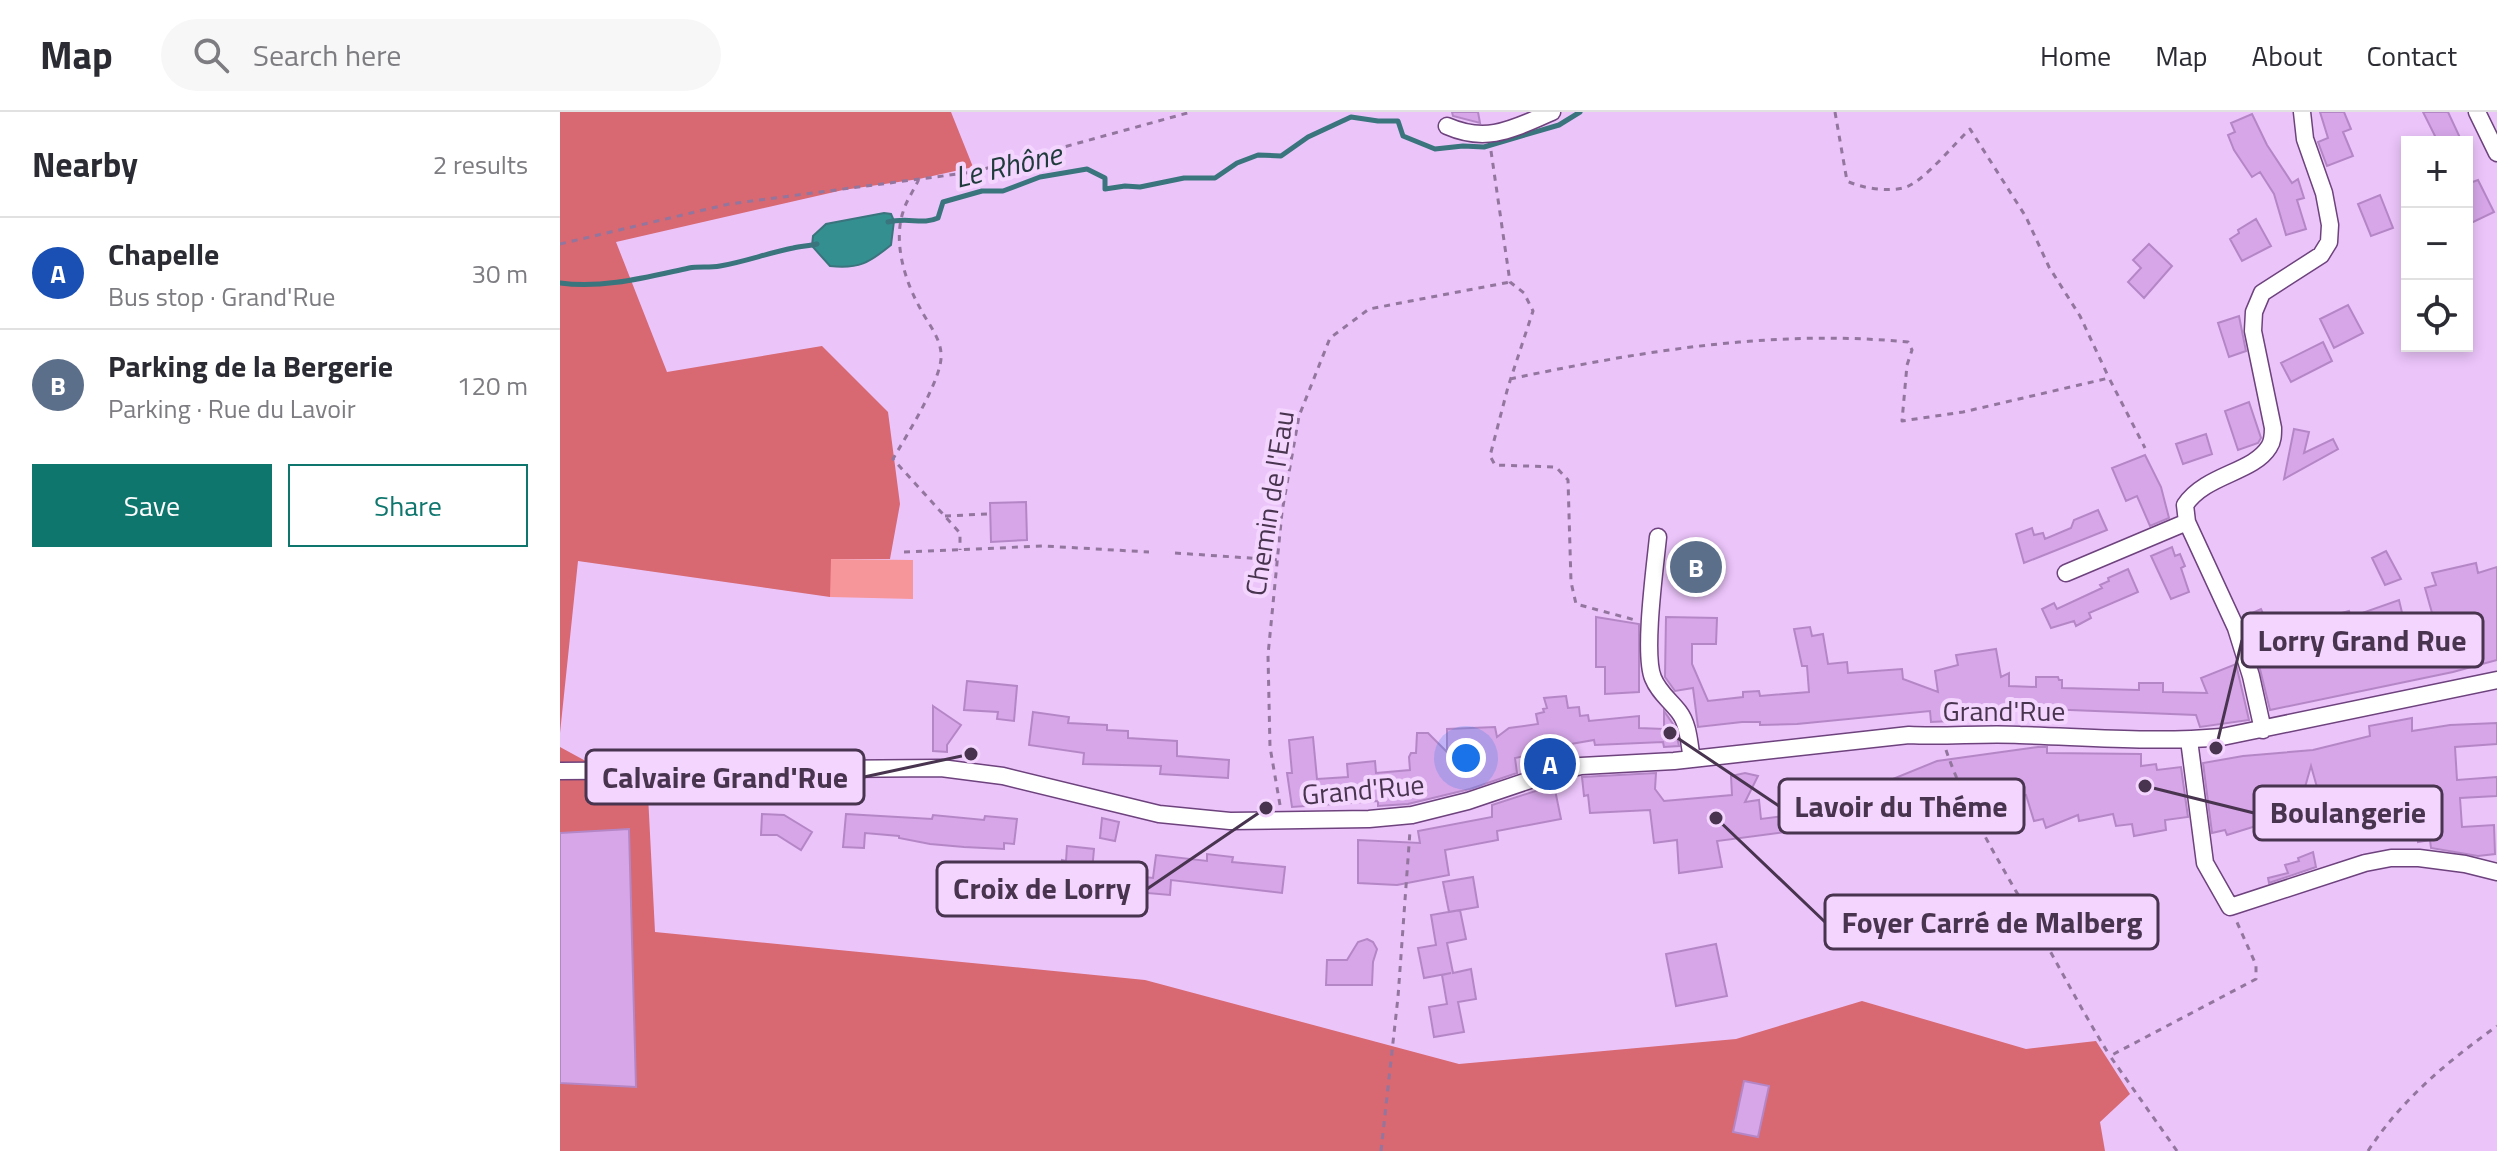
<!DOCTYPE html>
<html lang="en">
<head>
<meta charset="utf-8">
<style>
  :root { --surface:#fff; --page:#f7f7f7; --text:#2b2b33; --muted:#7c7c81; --line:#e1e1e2; --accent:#0f766e }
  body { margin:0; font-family:"Titillium Web",sans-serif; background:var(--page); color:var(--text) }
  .controls { position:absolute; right:24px; top:24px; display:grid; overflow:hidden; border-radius:0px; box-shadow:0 4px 12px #0003 }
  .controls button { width:72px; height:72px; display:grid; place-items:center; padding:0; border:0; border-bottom:2px solid var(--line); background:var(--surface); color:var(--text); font:40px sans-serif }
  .you { position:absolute; left:906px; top:646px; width:28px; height:28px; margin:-20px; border:6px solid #fff; border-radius:50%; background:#1a73e8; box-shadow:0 0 0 12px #1a73e833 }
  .badge { display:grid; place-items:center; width:52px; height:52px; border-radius:50%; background:var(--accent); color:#fff; font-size:26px; font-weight:700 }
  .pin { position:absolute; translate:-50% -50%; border:4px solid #fff; box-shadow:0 2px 8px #0006 }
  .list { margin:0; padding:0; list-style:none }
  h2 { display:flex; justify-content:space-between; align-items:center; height:104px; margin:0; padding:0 32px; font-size:34px }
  h2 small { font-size:26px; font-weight:400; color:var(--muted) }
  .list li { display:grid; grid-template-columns:52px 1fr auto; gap:24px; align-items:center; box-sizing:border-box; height:112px; padding:0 32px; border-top:2px solid var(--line) }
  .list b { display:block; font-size:30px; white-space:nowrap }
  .list p { margin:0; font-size:26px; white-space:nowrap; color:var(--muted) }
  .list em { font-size:26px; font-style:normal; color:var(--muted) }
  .actions { display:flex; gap:16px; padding:24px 32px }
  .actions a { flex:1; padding:18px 0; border:2px solid var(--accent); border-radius:0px; text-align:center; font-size:28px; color:var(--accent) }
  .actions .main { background:var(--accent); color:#fff }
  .icon { flex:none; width:44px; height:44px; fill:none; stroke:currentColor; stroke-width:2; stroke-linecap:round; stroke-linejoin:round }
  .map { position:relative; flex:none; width:1937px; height:1039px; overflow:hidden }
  header { display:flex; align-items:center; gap:48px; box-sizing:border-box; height:112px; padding:0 40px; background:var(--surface); border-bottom:2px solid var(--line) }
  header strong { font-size:38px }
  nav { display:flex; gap:44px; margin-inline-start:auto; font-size:28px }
  .search { width:560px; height:72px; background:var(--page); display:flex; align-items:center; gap:20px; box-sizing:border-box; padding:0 28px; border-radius:44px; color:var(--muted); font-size:30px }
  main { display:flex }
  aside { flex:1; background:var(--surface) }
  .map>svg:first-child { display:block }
  .green { fill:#f6969b }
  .forest { fill:#d86871 }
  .water { fill:#348f91; stroke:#3a747d; stroke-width:2 }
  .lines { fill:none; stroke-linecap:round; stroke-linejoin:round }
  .stream { stroke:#3a747d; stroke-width:5 }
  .building { fill:#d6a6e8; stroke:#b586c6; stroke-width:2 }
  .minor-casing { stroke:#6d427d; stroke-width:19 }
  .path { stroke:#93769e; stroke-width:3; stroke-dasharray:6 6; stroke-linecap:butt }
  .minor { stroke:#fff; stroke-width:16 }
  .labels { text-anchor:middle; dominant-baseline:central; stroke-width:8; stroke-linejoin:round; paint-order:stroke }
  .street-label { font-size:28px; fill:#48344f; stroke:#f3d5fe }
  .water-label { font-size:30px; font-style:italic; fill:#1f3b3b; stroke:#f3d5fe }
  .leader { fill:none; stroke:#48344f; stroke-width:3 }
  .callout-dot { fill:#48344f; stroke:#f3d5fe; stroke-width:3 }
  .callout { fill:#f3d5fe; stroke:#48344f; stroke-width:3 }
  .callout-label { font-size:30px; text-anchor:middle; font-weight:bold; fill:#48344f }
</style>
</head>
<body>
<header>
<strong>Map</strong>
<div class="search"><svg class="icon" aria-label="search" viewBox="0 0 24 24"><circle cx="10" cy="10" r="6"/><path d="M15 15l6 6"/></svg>Search here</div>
<nav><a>Home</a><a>Map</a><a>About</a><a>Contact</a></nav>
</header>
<main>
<aside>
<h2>Nearby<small>2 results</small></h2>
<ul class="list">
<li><span class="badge" style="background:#1a4fb4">A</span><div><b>Chapelle</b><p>Bus stop · Grand'Rue</p></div><em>30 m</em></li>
<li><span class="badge" style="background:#5c6f8a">B</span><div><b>Parking de la Bergerie</b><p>Parking · Rue du Lavoir</p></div><em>120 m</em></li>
</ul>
<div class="actions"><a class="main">Save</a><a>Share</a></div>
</aside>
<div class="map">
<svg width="1937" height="1039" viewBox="0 0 1937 1039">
  <rect width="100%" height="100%" fill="#ebc4fa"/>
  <path class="green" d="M270,447L353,448V487L270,485Z"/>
  <path class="forest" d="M0,0H391L413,55L359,67L283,78L56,130L107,260L262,234L328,300L340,392L330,447H271L270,485L18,449L0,621Z
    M0,635L88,683L95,820L585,868L899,952L1176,927L1302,889L1466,937L1536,929L1570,982L1540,1010L1545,1039H0Z"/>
  <path class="water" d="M324,101L331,102L334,109L331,133C309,151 299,157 270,154L252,134L253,124L266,112Z"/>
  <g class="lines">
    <path class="stream" d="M328,110C348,105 363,113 378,106L383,90L422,79H443L480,65L527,57L545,66V77L565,74L580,75L624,66H655L677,51L698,43L721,44L748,25L791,5L818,9H838L843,24L875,37L903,34L924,35L999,13L1020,0
      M0,171C43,177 87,165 129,156C139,154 149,156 160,154C184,150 208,141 233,136C241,134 249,134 257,132"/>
  </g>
  <path class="building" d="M892,0H918L920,11L893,4Z
    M1760,0H1784L1791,17L1783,20L1793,44L1767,54L1758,30L1768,26Z
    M1863,0H1888L1902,30H1878Z
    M1692,2L1707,33L1732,71L1738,67L1744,86L1737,88L1746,117L1726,123L1714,82L1700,60L1692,65L1674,38L1668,23L1675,20L1671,11Z
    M1918,68L1934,100L1907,113V72Z
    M1820,83L1833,116L1811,124L1798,92Z
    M1696,107L1711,134L1682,149L1670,127L1679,121L1678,118Z
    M1589,132L1612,154L1584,186L1568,170L1581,156L1573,148Z
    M1788,193L1803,221L1774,236L1760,207Z
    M1679,204L1686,239L1669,245L1658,211Z
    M1763,230L1772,249L1731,270L1721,251Z
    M1689,290L1701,326L1698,331L1678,338L1665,299Z
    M1734,317L1749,320L1744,341L1773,327L1778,337L1724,367Z
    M1646,322L1652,342L1623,352L1616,332Z
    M1585,343L1601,375L1609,406L1590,414L1577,384L1566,389L1552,356Z
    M466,390L467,428L431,430L430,391Z
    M1538,398L1547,418L1464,451L1456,422L1472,416L1474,423L1483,421L1485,427L1511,416L1514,408Z
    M1612,435L1615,444L1620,442L1625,454L1621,456L1629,480L1611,487L1591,444Z
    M1826,439L1841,467L1825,473L1812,446Z
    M1916,451L1918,461L1937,455V548L1893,560L1710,598L1697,545L1720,541L1706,512L1689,520L1683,505L1701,497L1705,506L1720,501L1726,516L1789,499L1791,505L1839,488L1845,513L1874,508L1865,476L1876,473L1872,461Z
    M1568,457L1578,480L1529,501L1531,506L1516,514L1514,509L1491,516L1482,497L1494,491L1497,497L1542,476L1540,473L1549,469L1548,466Z
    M1036,505L1079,512V580L1045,582V555H1036Z
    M1106,505L1157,506L1156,532H1132V552L1148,589L1183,585V580L1199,579L1200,584L1249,580L1247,554H1242L1234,517L1250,515L1252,524L1263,522L1268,552L1287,550L1288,561L1342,557L1343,567L1378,580L1375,559L1398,553L1396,543L1436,537L1441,565L1449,561V574L1476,575V565H1498L1499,568H1502V576L1579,578V571H1603V580L1647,581L1641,566L1676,552L1689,608L1640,615L1636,603L1434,595L1436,607L1371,610L1370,599L1237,612L1200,613V610H1182L1138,615L1133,576L1115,579L1105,565Z
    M407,569L457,574L454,609L437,607L438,600L404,598Z
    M1006,584L1008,596L1019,595L1020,604L1028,603L1029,609L1079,604V616L1104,617V599L1115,615L1119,634L1104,635L1103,630L1035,633L1034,628L965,640V644L955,646L957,661L910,677L848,692L818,694V689L732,695L727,661H732L729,628L753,625L757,667L788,665L787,652L815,649L816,661L850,658L849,645L851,641H856L857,621H868L887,640V617L935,615L937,625L949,616L978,612L976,602L984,600L983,597L987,596L984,586Z
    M373,594L401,613L387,633V640L373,639Z
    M473,600L509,605L508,611L547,613V618L568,619V626L617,629V644L669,648L668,666L600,662L601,654L523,652L524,641L469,633Z
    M1852,606V619L1890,613L1937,611V632L1895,635L1897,668L1937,665V684L1900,686L1902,715L1934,713L1935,742L1918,744L1871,736L1870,728L1858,730L1857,715L1843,716L1842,690L1815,688V676L1784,685L1790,701L1766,707L1751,654L1736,707L1738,715L1715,721L1712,709L1667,723L1665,718L1652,721L1643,651L1683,644L1753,638L1810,624L1809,614Z
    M1478,635H1487V641L1581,642V654L1596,652L1597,658L1621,655L1628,705L1605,708L1606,718L1574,724L1572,712L1556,714L1553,702L1519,709L1518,703L1486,716L1483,707L1474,709L1466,683L1451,687L1443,684L1413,694L1406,680L1346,700L1350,711L1330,718L1324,706L1286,720L1272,691L1273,680H1301L1377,649Z
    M1096,661L1095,677L1104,689L1172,683L1171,664L1185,661L1198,664L1185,690L1199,688L1201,707L1224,704L1226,720L1157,729L1162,755L1119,761L1117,728L1094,731L1090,698L1030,701L1028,683L1024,684L1022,665Z
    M994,673L1001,707L937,719L938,728L885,738L889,763L837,773L798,771V728L860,731L858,719L932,705V693Z
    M202,702L224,703L252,720L241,738L217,723H201Z
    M286,702L372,707L373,703L424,708L425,704L457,707L454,732L444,731V737L404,735L370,732L339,726V724L305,721L304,736L283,735Z
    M542,706L559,710L555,729L540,726Z
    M69,717L76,975L0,971V721Z
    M507,734L534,737L532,759L593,766L596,743L647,749V742L673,745L672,750L725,755L722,781L611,768L610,783L576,780V788L544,784L545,776L500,771L502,748L506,749Z
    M1753,740L1756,755L1709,771L1708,766L1728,761L1725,753L1739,749L1738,746Z
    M913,765L918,795L889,800L883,770Z
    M900,798L906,827L887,831L893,861L911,857L916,887L898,890L904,920L874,925L869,895L887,892L882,863L891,861L864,866L858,836L876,833L871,803Z
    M807,827L813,830L817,837L813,850L812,873H766L767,848H787L798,830Z
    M1156,832L1167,884L1116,894L1106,842Z
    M1184,969L1209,974L1198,1025L1173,1020Z"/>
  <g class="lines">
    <g class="minor-casing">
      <path id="minor" d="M1917,0L1937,41
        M887,14C928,32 954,16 992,0
        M1098,425C1095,455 1083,542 1093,566C1099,581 1110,588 1119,600C1129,613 1129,632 1132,647
        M1506,461L1627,410
        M1703,618L1691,564L1676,516L1627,410L1625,393C1646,362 1693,361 1709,335C1713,329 1713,323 1713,316L1693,219L1694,200L1702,181L1761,143L1769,130L1770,113L1764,81L1745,27L1742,0
        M1629,628L1645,751L1670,795L1805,751L1831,746H1859L1905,752L1937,760
        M0,659L381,656L443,664L599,702L670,709L809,707L852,703L908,689L985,663L1021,654L1114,649L1349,623C1386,625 1423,621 1460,623C1527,625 1595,631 1662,625L1937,568"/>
    </g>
    <path class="path" d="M1275,0L1287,69C1301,76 1327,80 1343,76C1362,72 1395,31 1410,17L1466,105L1489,155L1520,204L1549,266
      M931,39L950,170L964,181L973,199L948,275L930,344L935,353L996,355L1008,368L1011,470L1016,492L1075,508
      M359,67C354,78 346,89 343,100C333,131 345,169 360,196C367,210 380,225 381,241C384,265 346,324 333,347L400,421V438
      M0,132L169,92L413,60L631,0
      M950,267C1082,239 1213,217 1348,230L1352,238L1347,253L1342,309L1403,300L1549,266L1585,336
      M385,404L427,402
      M344,440L484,434L589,440
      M615,441L719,448
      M1386,638C1407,699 1443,756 1475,812C1500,856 1523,901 1550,944
      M720,693L710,635L708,543L722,400L739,304L770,226L809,197L950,170
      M821,1039L838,885L850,719
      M1617,1039L1550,944L1696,867V853L1676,808
      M1808,1039C1842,987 1887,950 1937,914"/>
    <use href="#minor" class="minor"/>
  </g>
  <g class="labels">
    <g class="street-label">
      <text transform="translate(709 391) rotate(-81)">Chemin de l'Eau</text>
      <text x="1444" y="598">Grand'Rue</text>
      <text transform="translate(803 677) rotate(-5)">Grand'Rue</text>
    </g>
    <g class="water-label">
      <text transform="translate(448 53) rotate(-13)">Le Rhône</text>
    </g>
  </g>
  <path class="leader" d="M1656 636L1682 528M411 642L304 665M1110 621L1219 694M1585 674L1694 701M706 696L587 777M1156 706L1265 810"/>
  <g class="callout-dot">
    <circle cx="1656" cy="636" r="8"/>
    <circle cx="411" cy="642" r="8"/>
    <circle cx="1110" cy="621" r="8"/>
    <circle cx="1585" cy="674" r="8"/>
    <circle cx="706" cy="696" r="8"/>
    <circle cx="1156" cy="706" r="8"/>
  </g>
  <g class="callout">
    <rect x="1682" y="501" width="241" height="54" rx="8"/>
    <rect x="26" y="638" width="278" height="54" rx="8"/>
    <rect x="1219" y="667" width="245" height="54" rx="8"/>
    <rect x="1694" y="674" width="188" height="54" rx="8"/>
    <rect x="377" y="750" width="210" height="54" rx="8"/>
    <rect x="1265" y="783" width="333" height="54" rx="8"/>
  </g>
  <g class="callout-label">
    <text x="1802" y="539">Lorry Grand Rue</text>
    <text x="165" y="676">Calvaire Grand'Rue</text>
    <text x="1341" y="705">Lavoir du Théme</text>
    <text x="1788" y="711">Boulangerie</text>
    <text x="482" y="787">Croix de Lorry</text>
    <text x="1432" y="821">Foyer Carré de Malberg</text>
  </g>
</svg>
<div class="controls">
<button>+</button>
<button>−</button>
<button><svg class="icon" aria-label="locate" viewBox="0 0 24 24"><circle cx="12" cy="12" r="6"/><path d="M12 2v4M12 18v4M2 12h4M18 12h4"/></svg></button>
</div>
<div class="you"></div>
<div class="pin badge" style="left:990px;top:652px;background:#1a4fb4">A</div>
<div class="pin badge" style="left:1136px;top:455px;background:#5c6f8a">B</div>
</div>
</main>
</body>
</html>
